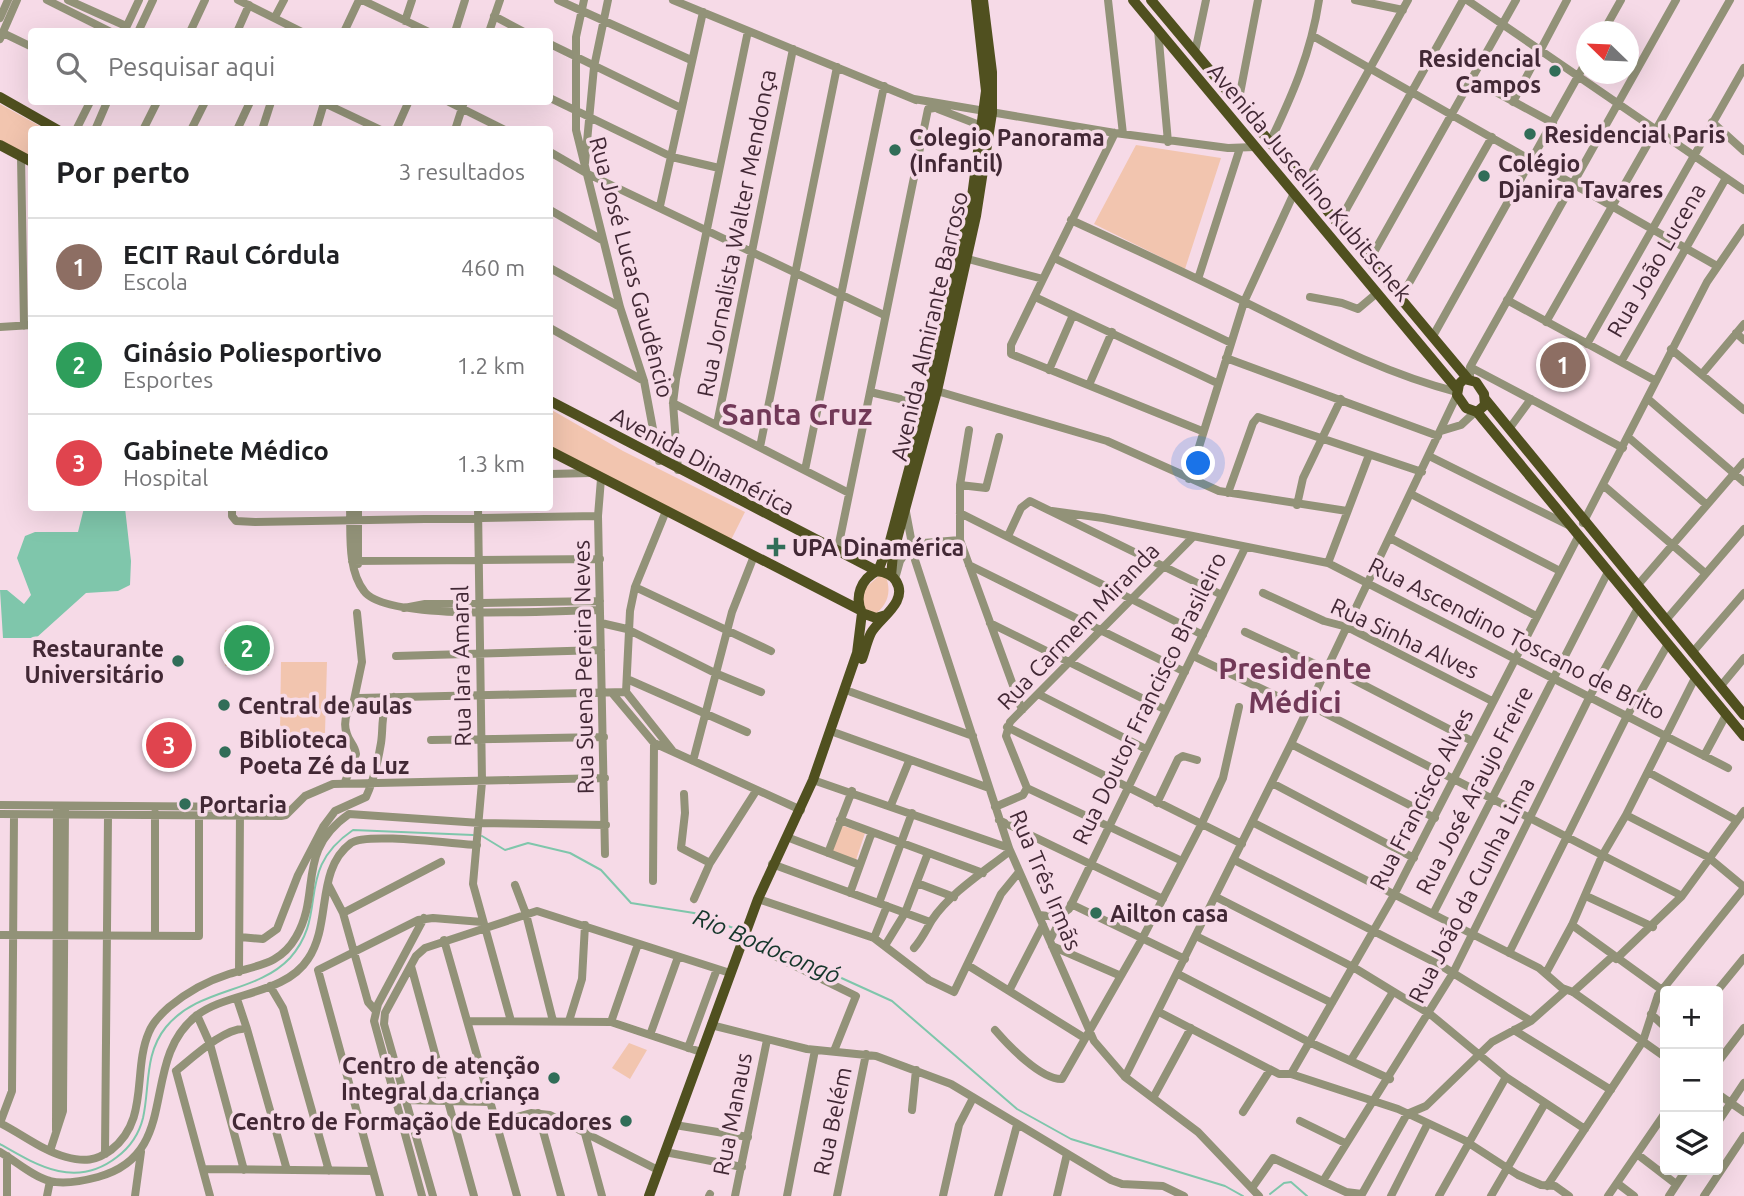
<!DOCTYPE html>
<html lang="pt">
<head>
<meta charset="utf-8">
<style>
  :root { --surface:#fff; --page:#f6f6f6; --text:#202124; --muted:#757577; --line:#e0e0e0; --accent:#316d58 }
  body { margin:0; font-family:Ubuntu,sans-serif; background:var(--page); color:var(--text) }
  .controls { position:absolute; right:21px; bottom:21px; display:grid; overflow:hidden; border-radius:7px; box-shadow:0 7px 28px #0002 }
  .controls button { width:63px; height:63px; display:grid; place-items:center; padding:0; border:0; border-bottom:2px solid var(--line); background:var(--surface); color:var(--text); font:35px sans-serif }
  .compass { position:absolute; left:1576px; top:21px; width:63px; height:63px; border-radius:50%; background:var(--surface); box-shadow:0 7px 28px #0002; rotate:293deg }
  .you { position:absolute; left:1199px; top:464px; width:24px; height:24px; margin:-18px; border:5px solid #fff; border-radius:50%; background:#1a73e8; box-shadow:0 0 0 10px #1a73e833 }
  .badge { display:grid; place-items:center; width:46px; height:46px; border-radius:50%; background:var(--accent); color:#fff; font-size:23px; font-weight:700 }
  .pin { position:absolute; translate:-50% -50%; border:4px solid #fff; box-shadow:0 2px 7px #0006 }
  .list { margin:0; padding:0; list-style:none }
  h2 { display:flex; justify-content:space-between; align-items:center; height:91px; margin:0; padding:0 28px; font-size:30px }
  h2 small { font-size:23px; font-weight:400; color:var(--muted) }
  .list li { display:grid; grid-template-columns:46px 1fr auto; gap:21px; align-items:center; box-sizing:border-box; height:98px; padding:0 28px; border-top:2px solid var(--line) }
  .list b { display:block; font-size:26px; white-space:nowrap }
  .list p { margin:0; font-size:23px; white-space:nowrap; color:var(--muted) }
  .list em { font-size:23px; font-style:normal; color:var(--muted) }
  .icon { flex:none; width:38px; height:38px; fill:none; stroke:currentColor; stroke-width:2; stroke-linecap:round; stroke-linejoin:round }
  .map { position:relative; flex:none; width:1744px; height:1196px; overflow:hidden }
  .search { position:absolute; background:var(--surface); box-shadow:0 7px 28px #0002; left:28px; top:28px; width:525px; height:77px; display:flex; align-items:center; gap:18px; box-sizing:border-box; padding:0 24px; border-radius:7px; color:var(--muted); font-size:26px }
  .panel { position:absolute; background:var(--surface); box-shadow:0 7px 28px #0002; left:28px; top:126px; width:525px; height:385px; border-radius:7px }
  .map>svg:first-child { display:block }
  .green { fill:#f2c5af }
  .water { fill:#7fc6ab }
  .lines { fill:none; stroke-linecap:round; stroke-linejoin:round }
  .stream { stroke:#7fc6ab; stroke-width:2 }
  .minor { stroke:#929278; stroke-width:8 }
  .major { stroke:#50501f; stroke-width:10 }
  .poi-dot { fill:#316d58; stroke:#f6dae7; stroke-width:2.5 }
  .labels { text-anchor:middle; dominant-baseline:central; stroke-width:7; stroke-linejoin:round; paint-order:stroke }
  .poi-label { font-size:23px; font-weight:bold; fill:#422835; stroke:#f6dae7; text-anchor:start }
  .street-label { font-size:23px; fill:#422835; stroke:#f6dae7 }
  .water-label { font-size:24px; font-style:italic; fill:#15362b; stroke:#f6dae7 }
  .district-label { font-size:30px; font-weight:bold; fill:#723958; stroke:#f6dae7 }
</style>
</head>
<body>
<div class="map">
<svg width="1744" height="1196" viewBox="0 0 1744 1196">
  <rect width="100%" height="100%" fill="#f6dae7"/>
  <path class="green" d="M0,104L45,129L32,130L31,161L0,143Z
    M1136,145L1221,158L1185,269L1094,224Z
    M550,409L623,451L745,512L731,540L550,447Z
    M880,575L886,577C892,593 887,606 873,616L867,614L862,605V591Z
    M225,630H269V666H225Z
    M281,662H327L325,733H280Z
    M840,825L865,833L856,860L832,851Z
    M629,1043L647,1050L630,1079L612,1068Z"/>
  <path class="water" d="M84,508H125L131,561L130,585L118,591L86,593L36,638H3L0,590H7L24,604L31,595L17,558L25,536L35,532H78Z"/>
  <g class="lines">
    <path class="stream" d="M482,836L505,850L528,843L570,853L601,870L631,903L694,913L741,931
      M800,964L815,966L892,1001L1017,1109L1071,1139L1225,1186L1243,1196
      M0,1144C38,1166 76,1189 117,1157C129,1148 139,1134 143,1118C150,1087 144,1054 166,1027C199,987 256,994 290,958C330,913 293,871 353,830L473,835
      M1270,1194L1284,1183L1291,1182L1307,1196"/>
    <path class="minor" d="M47,0L111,32
      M68,0L126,26
      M238,0L302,32
      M362,0L429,32
      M558,0L691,60
      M584,0L576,37V130L620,307L644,381L659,461
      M673,0L916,100
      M1108,0L1123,134
      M1355,0L1403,10
      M1467,0L1744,190
      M494,16L524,32
      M275,17L284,0
      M0,18L8,0
      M405,21L412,0
      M1158,30L1168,142
      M124,32L139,0
      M138,32L153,0
      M190,32L205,0
      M237,32L249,5
      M344,32L359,0
      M455,32L465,0
      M489,32L500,0
      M1603,32L1621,0
      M3,33L32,47
      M1313,36L1717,266
      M0,39L17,0
      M550,44L681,108
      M1195,52L1206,0
      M1472,79L1553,123
      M550,98L672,157L719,168
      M914,99L1115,133L1228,148L1254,147
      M322,102L381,130
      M449,102L505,130
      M1513,102L1567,0
      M1238,104L1258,0
      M938,109L982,126
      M1712,122L1744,151
      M76,130L90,102
      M95,130L107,102
      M143,130L157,102
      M191,130L205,102
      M237,130L250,102
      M262,130L271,102
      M316,130L324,103
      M396,130L408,103
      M455,130L464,102
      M1269,144C1292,96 1311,53 1319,0
      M550,152L588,174L884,315
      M21,157L24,326
      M585,163L594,67L608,0
      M1305,185L1408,0
      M660,206L703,12
      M550,210L602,240
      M1071,220C1130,247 1188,274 1245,302C1314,336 1382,373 1457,392
      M1339,222L1463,0
      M1054,258L1231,343
      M968,259L1043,279L1115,133
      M1369,261L1516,0
      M550,268L620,307
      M1043,279L1011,345V354L1202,431
      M1198,279L1240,148
      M1035,297L1217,383
      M1310,297L1342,303L1358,309L1377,293
      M1400,299L1492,137
      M1507,300L1656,381
      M1546,322L1730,0
      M0,327L32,325
      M550,328L644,381
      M1736,333L1744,340
      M1433,336L1586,62
      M1587,344L1744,68
      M1671,349L1744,410
      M1226,358L1438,436
      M1621,362L1726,178
      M1470,367L1623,448
      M1049,370L1073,315
      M1702,374L1744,324
      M1470,379V367L1676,0
      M1089,385L1112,332
      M937,391L1107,441L1219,491L1347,511
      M870,392L926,405
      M1648,399L1744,482
      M673,403L849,493
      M717,424L793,49
      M1509,429L1531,399
      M969,430L960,485V540L1022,710
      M1441,431L1461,425L1475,412
      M1628,437L1707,505
      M760,447L837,67
      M1429,456L1568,525
      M678,470L673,403L676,379L748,31
      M805,470L884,86
      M550,474L590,473
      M601,479L598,516L605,854
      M1189,479L1244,302L1294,193
      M960,485L986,488L999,437
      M1603,485L1705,573
      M1228,493L1253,423L1258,417L1422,472
      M1411,494L1560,571
      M1297,505L1303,478L1341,399
      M232,508V516L236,521L255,522L598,516
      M350,508C351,533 347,569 364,591C387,623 556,610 600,610
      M358,508V564
      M478,508L482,782L473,884L511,1021
      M1052,511L1103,518L1328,563L1728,768
      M906,512L915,560L1009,848L1094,1041L1125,1077L1198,1132L1259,1196
      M960,513L1203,635
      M1583,523L1707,282L1744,228
      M1008,536L1021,508L1030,501L1222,595
      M1390,538L1536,616
      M911,544L960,540
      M837,553L928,109L947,106
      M352,561L600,559
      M1328,563L1369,455
      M969,565L1185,672
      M895,579L900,561L911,544
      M1637,586L1744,462
      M635,587L771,651
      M1263,593L1324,621L1347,627L1492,701
      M404,608L425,604L600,601
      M1666,620L1744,529
      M601,623L627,629L715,673L761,692
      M990,623L1166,710
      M1245,632L1326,669
      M1692,653L1744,593
      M396,656L601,650
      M1193,656L1306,710
      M1327,666L1472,741
      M627,679L747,732
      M1720,687L1744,658
      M626,692L630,611L635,587L666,511
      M626,692L672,750
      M851,692L973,736
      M612,693L654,743L801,810
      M1038,694L1146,749
      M354,700L362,662L357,613
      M1309,705L1682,896
      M1007,727L1242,844
      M836,733L989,788
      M431,740L604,737
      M1291,744L1435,818
      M1704,756L1726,715
      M693,761L732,612L754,556
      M1648,772L1736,820
      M813,780L1009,848
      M345,782L356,754C355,745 349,742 347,734C342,722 348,703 359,698L626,692
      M1272,783L1414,858
      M1027,788L1006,736L1010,722L1192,538
      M1027,788L1182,861
      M684,794L685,813L681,848L710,863
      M1157,803L1178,759L1183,756L1197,760
      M0,805L267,807L289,811
      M891,805L909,761
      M995,807L1023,795L1027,788
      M155,813V936
      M0,814L281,816L286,815L305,796L333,784L605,778
      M1626,815L1708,857L1744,887
      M840,820L983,873
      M999,820L1163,899
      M1252,822L1539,968L1562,988L1573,992L1665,1057
      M792,839L860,865
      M828,853L852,791
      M1234,860L1440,965L1531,1021
      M772,864L930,922
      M653,881L654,743
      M917,883L954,897
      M328,884L343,913
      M515,885L526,914L553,1021
      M850,893L872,832
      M1586,896L1653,927
      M1216,897L1353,967L1430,1014L1506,1077L1585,1129
      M694,899L710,863L756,791
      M758,899L874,938L929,980L954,992L1001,894L1019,872
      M879,903L912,813
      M1071,904L1185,959
      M1433,914L1608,572
      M1039,915L1058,917L1069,909L1245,548
      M1572,925L1662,990
      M0,935L199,936V816
      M1196,936L1332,1003
      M240,937L263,939L277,929L298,875L323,827L335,811L366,797C374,780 378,761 381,743C384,724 379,711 394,697
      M874,938L887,906
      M444,940L517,1196
      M742,940L856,996L834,1051
      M1050,940L1063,915
      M886,944L905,913L928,853
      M1052,946L1121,976
      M914,948C922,939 926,930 932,920C950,893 985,871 1010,851
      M1509,953L1627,716L1668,644
      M1616,959L1682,896L1744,811
      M411,966L474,1196
      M969,966L1083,1037
      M239,972L240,810
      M1546,973L1572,925L1602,856L1626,815L1695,678
      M1178,974L1309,1042L1390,1079
      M270,986L283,1008L329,1171
      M1010,989L1043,925
      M1717,991L1744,958
      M1573,992L1613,956
      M237,999L247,1029
      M376,1011L368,1002L343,913L441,862
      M1159,1012L1279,1074H1291L1398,1109L1464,1140L1518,1175L1541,1185L1555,1186L1569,1196
      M1651,1014L1665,1027
      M197,1015L210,1044L244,1170
      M469,1021L611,1022L701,1052
      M569,1021L582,979L585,925
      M611,1022L638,944
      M711,1025L807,1049L876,1056L951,1084L1111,1180L1122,1184L1163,1186L1184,1196
      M995,1030C1008,1045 1041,1080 1062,1079L1142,939L1201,825L1223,778L1239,707
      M1514,1030L1611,1090
      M650,1035L678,957
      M688,1048L717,969
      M1351,1060L1393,992
      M1718,1062L1744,1028
      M176,1071C191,1059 227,1025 247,1029L287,1170
      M176,1071L210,1196
      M1291,1074L1394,895L1578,537
      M1125,1077L1291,744L1457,395
      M1718,1094L1744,1112
      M1153,1098L1191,1028
      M405,1100L491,1102
      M912,1110L916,1070
      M1243,1112L1270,1070
      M538,1113L561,1196
      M1300,1121L1345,1143
      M1718,1122L1744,1083
      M0,1123C22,1134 43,1151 66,1157C84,1162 96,1161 111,1150C150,1120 132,1071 149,1032C153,1022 161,1014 169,1007C187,992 207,981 229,974C257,965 280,965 296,937C322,892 295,852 349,814L480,823L606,825
      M0,1123L12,1091L14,815
      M497,1123L531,1113L550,1115L658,1170
      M675,1125L748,1137
      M56,1130L57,807
      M584,1130L602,1196
      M50,1151L63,1111L65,807
      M0,1152C16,1161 33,1177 50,1181C65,1185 83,1181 98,1177C183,1154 138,1062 196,1016C226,992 285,995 308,959C332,924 315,870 351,843C366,832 454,844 477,845
      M665,1152L742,1167
      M105,1154L108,816
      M1637,1154L1676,1184
      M203,1169L373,1171
      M1323,1181L1453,973L1590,696L1638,608
      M1617,1183L1634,1196
      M1547,1186L1643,1041L1658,995L1744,888
      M1252,1188L1273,1158L1346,1192L1362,1194L1407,1114L1426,1106L1492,1042L1531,1021L1566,990
      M7,1196V1156
      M47,1196L50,1181
      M135,1196L141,1152
      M380,1196L318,970L418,920L433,918L482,922
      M422,1196L374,1021L378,1004L424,918
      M433,1196L384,1024L385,1013L416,956L425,948L537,911L730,973
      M709,1196L710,1194
      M735,1196L767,1040
      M787,1196L815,1050
      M837,1196L866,1054
      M943,1196L959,1125L973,1098
      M998,1196L1017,1125
      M1057,1196L1067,1154
      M1391,1196L1427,1125
      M1439,1196L1506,1077
      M1491,1196L1544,1105
      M1608,1196L1665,1113
      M1669,1196L1686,1170
      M1704,1196L1744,1136"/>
    <path class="major" d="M1133,0L1457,389
      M1151,0L1468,379
      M0,97L58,130
      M0,145L32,162
      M1464,379L1476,382L1484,394L1485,405L1477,412L1466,408L1457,395L1459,384Z
      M1485,399L1744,715
      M550,401L877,571
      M1477,412L1744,736
      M550,451L860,610
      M878,571L890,541L926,405L971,204L986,91L976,0
      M891,576L893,554L937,391L976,216L992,113V72L983,0
      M862,659C865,651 867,641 871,633C879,618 909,602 896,581C892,574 884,572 877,571C861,579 854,597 862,613L876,618L886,615
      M649,1196L758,899L813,780L857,653L862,613"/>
  </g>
  <g class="poi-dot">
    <circle cx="1555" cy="71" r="7"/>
    <circle cx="1530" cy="134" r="7"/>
    <circle cx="895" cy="150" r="7"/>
    <circle cx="1484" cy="176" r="7"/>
    <path d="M772.5 536.5h7v7h7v7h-7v7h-7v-7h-7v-7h7z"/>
    <circle cx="178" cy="661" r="7"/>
    <circle cx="224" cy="705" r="7"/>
    <circle cx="225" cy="752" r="7"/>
    <circle cx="185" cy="804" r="7"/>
    <circle cx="1096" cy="913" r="7"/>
    <circle cx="554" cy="1078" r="7"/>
    <circle cx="626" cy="1121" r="7"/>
  </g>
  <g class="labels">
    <g class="poi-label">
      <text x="1541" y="58" text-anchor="end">Residencial<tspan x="1541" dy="26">Campos</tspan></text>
      <text x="1544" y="134">Residencial Paris</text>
      <text x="909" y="137">Colegio Panorama<tspan x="909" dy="26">(Infantil)</tspan></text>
      <text x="1498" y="163">Colégio<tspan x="1498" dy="26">Djanira Tavares</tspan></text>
      <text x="792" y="547">UPA Dinamérica</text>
      <text x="164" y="648" text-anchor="end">Restaurante<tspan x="164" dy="26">Universitário</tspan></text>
      <text x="238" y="705">Central de aulas</text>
      <text x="239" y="739">Biblioteca<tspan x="239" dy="26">Poeta Zé da Luz</tspan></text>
      <text x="199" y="804">Portaria</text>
      <text x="1110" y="913">Ailton casa</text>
      <text x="540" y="1065" text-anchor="end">Centro de atenção<tspan x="540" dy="26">Integral da criança</tspan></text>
      <text x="612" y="1121" text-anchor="end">Centro de Formação de Educadores</text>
    </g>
    <g class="street-label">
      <text transform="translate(1310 182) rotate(50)">Avenida Juscelino Kubitschek</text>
      <text transform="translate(736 233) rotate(-79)">Rua Jornalista Walter Mendonça</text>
      <text transform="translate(1656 260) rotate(-60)">Rua João Lucena</text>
      <text transform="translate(632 267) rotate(75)">Rua José Lucas Gaudêncio</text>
      <text transform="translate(929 326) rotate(-77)">Avenida Almirante Barroso</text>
      <text transform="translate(703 461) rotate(28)">Avenida Dinamérica</text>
      <text transform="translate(1078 626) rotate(-46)">Rua Carmem Miranda</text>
      <text transform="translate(1405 638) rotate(25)">Rua Sinha Alves</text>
      <text transform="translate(1517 638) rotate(27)">Rua Ascendino Toscano de Brito</text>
      <text transform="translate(461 666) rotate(-91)">Rua Iara Amaral</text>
      <text transform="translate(583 667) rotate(-91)">Rua Suena Pereira Neves</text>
      <text transform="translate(1149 698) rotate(-64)">Rua Doutor Francisco Brasileiro</text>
      <text transform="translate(1474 790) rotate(-63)">Rua José Araujo Freire</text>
      <text transform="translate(1421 799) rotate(-63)">Rua Francisco Alves</text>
      <text transform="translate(1046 880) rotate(67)">Rua Três Irmãs</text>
      <text transform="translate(1471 890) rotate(-63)">Rua João da Cunha Lima</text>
      <text transform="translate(732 1114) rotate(-79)">Rua Manaus</text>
      <text transform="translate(832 1121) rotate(-78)">Rua Belém</text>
    </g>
    <g class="water-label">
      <text transform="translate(767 946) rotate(23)">Rio Bodocongó</text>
    </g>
    <g class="district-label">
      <text x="797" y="414">Santa Cruz</text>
      <text x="1295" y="668">Presidente<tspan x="1295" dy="34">Médici</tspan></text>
    </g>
  </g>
</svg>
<div class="controls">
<button>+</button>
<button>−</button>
<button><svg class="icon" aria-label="layers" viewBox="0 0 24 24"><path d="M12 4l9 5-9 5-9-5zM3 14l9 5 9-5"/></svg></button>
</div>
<svg class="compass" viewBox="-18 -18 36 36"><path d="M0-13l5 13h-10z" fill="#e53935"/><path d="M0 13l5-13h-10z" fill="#757577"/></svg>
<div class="you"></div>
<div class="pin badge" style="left:1563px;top:365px;background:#8d6e63">1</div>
<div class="pin badge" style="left:247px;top:648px;background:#2e9e5b">2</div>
<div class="pin badge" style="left:169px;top:745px;background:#e0444e">3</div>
<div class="search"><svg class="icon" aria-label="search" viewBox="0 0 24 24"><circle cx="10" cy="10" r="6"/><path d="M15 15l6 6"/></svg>Pesquisar aqui</div>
<section class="panel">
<h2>Por perto<small>3 resultados</small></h2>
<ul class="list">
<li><span class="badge" style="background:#8d6e63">1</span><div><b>ECIT Raul Córdula</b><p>Escola</p></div><em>460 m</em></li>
<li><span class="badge" style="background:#2e9e5b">2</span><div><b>Ginásio Poliesportivo</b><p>Esportes</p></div><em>1.2 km</em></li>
<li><span class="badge" style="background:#e0444e">3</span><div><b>Gabinete Médico</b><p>Hospital</p></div><em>1.3 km</em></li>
</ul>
</section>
</div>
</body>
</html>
